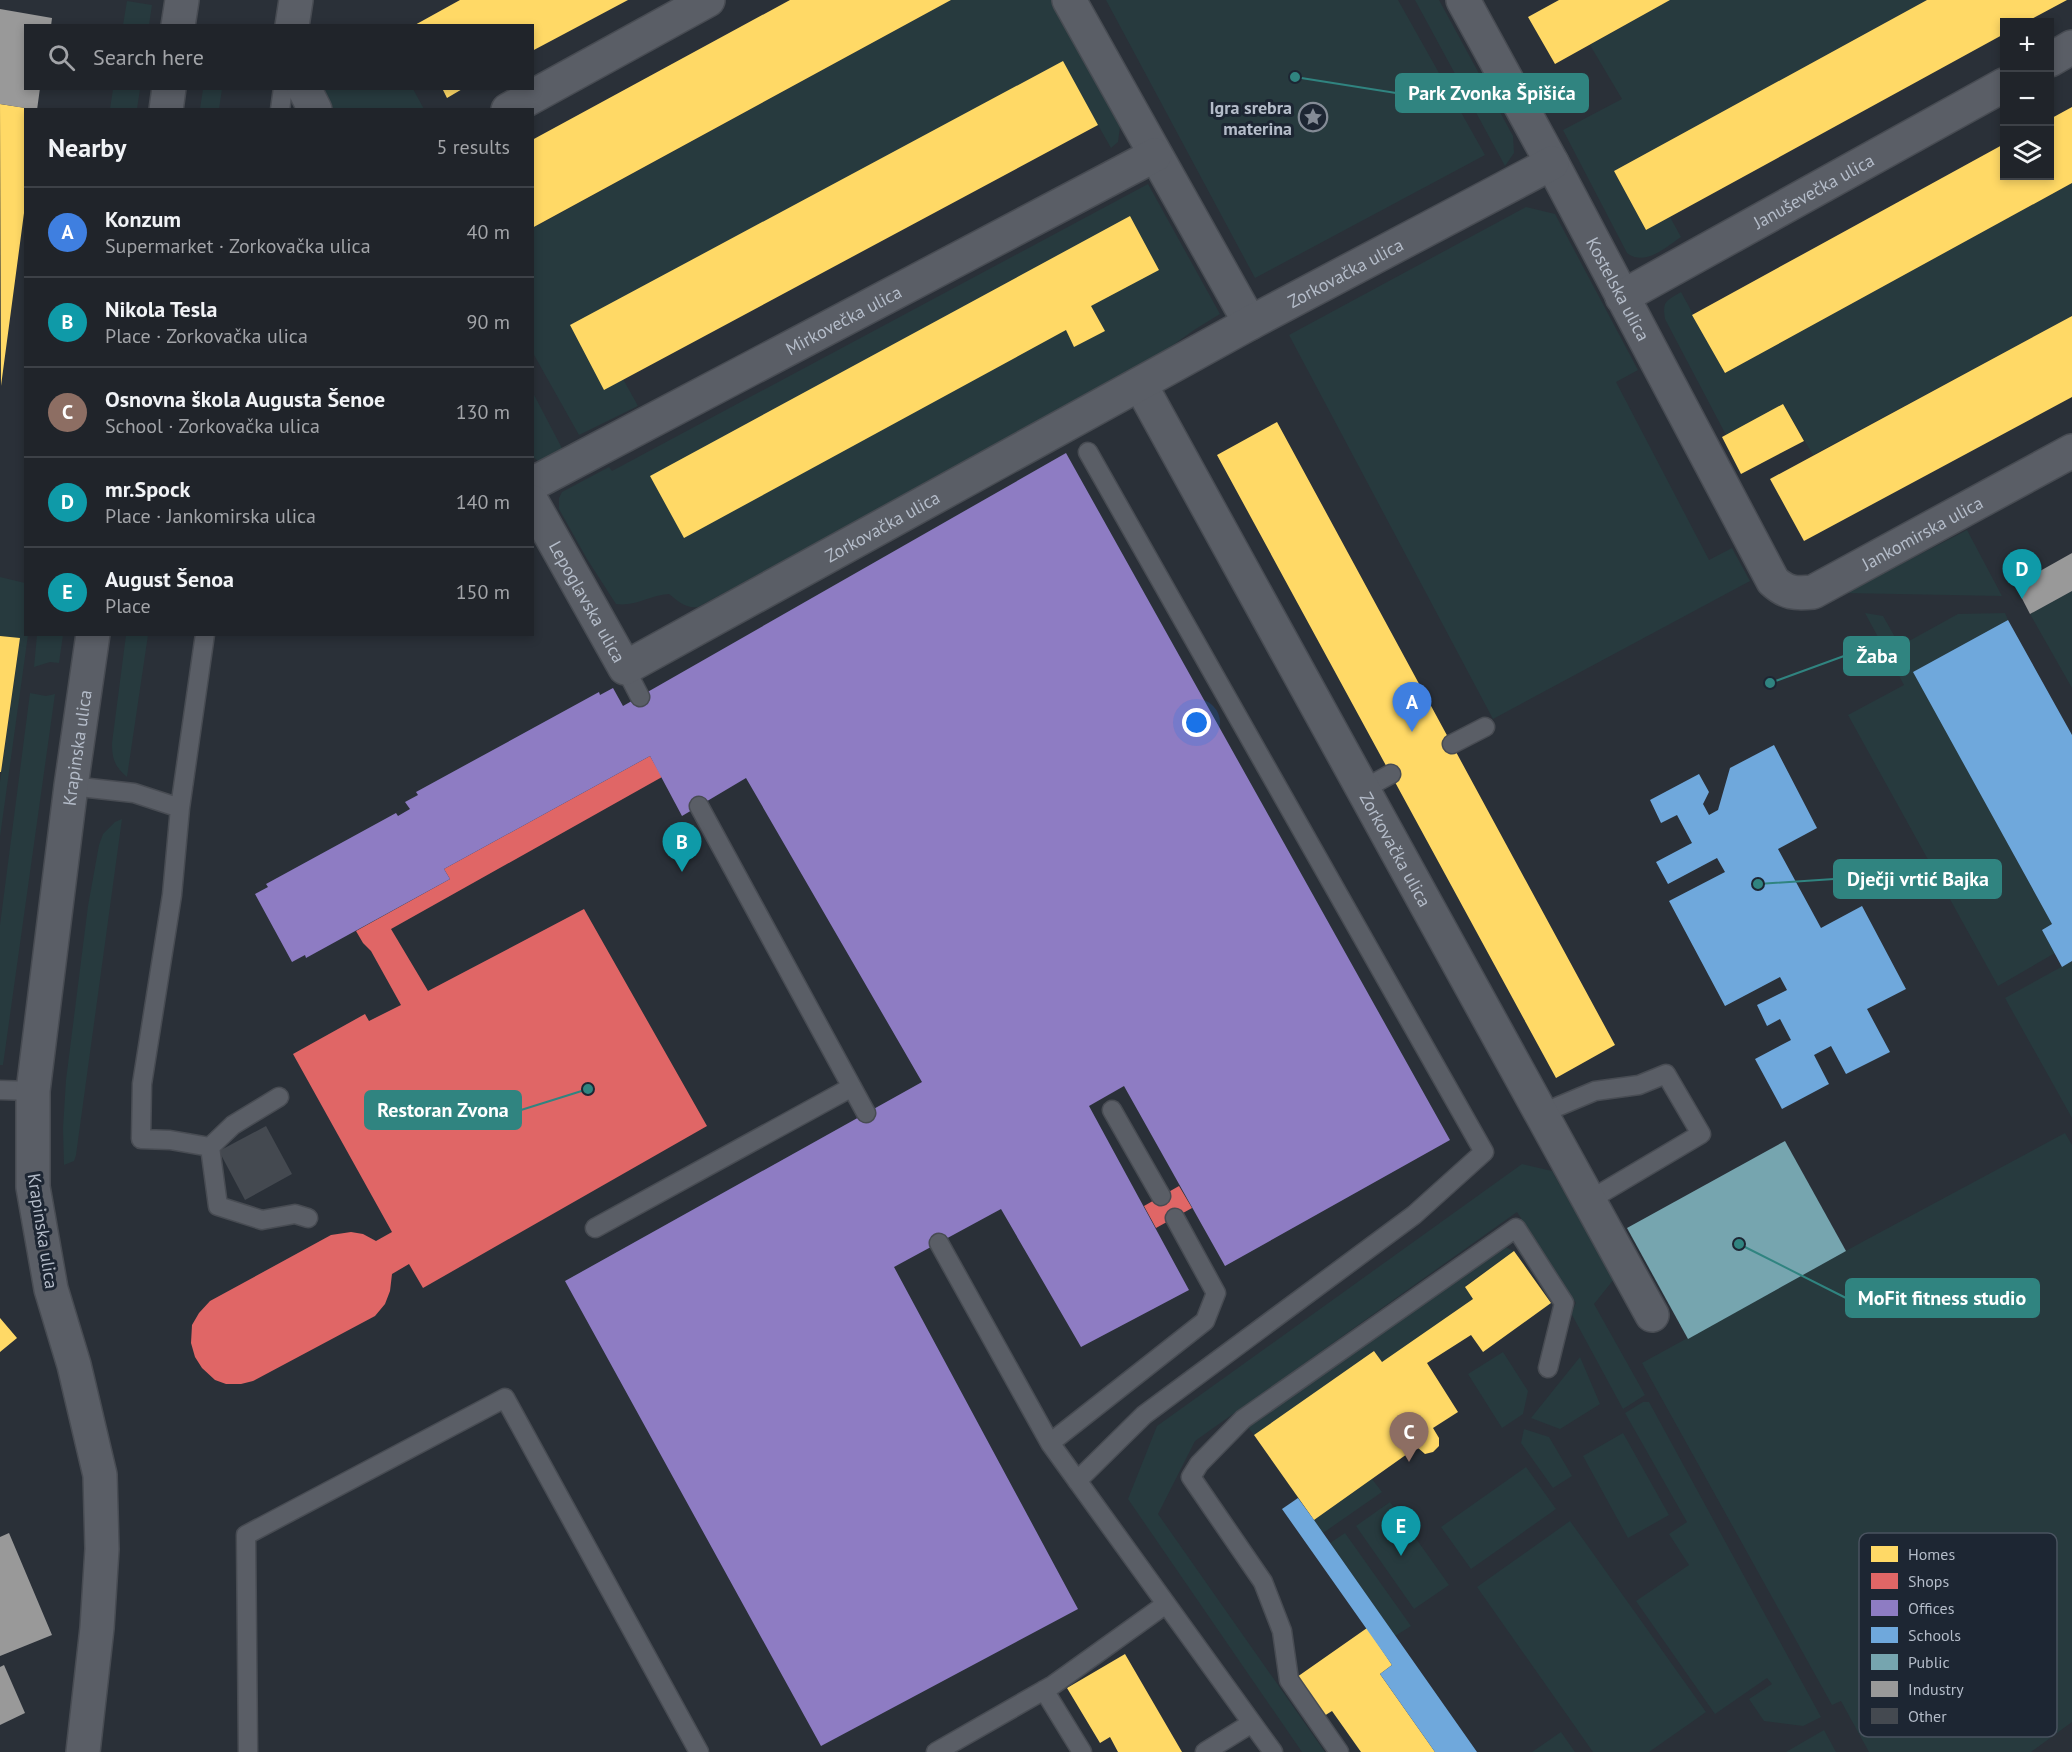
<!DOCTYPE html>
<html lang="en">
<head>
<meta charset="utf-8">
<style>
  :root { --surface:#20242a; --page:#2d3036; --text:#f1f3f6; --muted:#a2a4a8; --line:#3d4147; --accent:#848b96 }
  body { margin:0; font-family:"PT Sans",sans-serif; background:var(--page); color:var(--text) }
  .controls { position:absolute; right:18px; top:18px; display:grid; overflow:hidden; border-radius:0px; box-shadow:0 3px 9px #0003 }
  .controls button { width:54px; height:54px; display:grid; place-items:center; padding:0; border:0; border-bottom:2px solid var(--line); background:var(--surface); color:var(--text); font:30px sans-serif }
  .you { position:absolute; left:1197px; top:723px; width:21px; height:21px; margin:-15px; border:4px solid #fff; border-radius:50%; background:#1a73e8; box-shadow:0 0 0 9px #1a73e833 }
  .badge { display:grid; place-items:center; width:39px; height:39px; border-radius:50%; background:var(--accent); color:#fff; font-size:20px; font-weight:700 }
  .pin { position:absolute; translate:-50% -50px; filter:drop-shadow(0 2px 3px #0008) }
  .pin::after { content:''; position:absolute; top:32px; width:21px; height:18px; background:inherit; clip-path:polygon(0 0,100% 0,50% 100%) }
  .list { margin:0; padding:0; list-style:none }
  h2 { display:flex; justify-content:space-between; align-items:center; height:78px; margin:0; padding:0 24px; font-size:26px }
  h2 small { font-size:20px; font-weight:400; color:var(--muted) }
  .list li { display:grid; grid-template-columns:39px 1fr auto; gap:18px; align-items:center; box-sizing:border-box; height:90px; padding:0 24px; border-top:2px solid var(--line) }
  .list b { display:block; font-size:22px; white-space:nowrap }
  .list p { margin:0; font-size:20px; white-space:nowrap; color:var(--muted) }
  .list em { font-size:20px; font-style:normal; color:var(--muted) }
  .icon { flex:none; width:33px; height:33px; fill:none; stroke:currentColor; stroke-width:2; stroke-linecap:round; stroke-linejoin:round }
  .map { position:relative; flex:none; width:2072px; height:1752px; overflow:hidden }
  .search { position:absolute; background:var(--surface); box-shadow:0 3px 9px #0003; left:24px; top:24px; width:510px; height:66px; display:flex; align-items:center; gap:15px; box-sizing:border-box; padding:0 21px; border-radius:0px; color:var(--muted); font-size:22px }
  .panel { position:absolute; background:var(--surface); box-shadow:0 3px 9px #0003; left:24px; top:108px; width:510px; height:528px; border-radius:0px }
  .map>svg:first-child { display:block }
  .green { fill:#273a3e }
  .homes { fill:#ffd966 }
  .shops { fill:#e06666 }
  .offices { fill:#8e7cc3 }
  .schools { fill:#6fa8dc }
  .public { fill:#76a5af }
  .industry { fill:#999 }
  .building { fill:#444950 }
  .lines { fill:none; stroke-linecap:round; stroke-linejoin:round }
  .service-casing { stroke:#484c53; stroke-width:21 }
  .minor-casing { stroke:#484c53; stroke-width:36 }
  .tertiary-casing { stroke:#484c53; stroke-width:36 }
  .service { stroke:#5a5e66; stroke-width:18 }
  .minor { stroke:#5a5e66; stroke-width:33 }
  .tertiary { stroke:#5a5e66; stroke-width:33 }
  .labels { text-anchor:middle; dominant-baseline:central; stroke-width:6; stroke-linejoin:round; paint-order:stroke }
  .poi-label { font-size:18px; font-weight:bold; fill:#b4bcc9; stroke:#1d2633; text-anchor:end }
  .street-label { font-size:18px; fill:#b4bcc9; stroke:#1d2633 }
  .key { fill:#1d2633; stroke:#4a5360; stroke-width:1.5 }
  .key-label { font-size:16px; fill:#b4bcc9 }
  .leader { fill:none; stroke:#308480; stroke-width:2 }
  .callout-dot { fill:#308480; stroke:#1d2633; stroke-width:2 }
  .callout { fill:#308480; stroke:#308480; stroke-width:2 }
  .callout-label { font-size:20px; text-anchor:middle; font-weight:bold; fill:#fff }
</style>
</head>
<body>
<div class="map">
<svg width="2072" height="1752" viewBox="0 0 2072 1752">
  <rect width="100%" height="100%" fill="#2a3038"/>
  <path class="green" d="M951,0H1051L1120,127L1118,142L1111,148L1098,125L571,325L604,389L623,379L638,406L579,435L533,353V228Z
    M1106,0H1398L1485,155L1255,278Z
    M1415,0H1439L1513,136L1514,153L1505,166Z
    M1670,0H1927L1614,171L1646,230L1670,217L1681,237C1666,247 1645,267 1627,253L1563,130L1622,99L1590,45Z
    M127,1L152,5L149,25H123Z
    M113,89H140L137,109H110Z
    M203,89H222L219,109H200Z
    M321,89H413L424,109H333Z
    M2072,183V316L1813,455L1783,404L1726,435L1665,319C1662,301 1666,301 1681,292L1725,373Z
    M1148,184L1220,314L1194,330L1151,361L698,607C686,609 678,601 669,594C650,595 635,607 616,604L587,559L559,509V498L562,492L609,467L612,471Z
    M1526,207L1555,214L1638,370L1616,382L1709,560L1732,548L1750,581L1493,719L1289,335Z
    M532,391L565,454L543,465L533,457Z
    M1967,530L2002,596L1845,593Z
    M0,577L25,583L26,634L28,635L0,837V782L20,639L0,636Z
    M2072,591V688L2030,614Z
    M1865,613L1883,616L1900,646L1958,614L2005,613L2008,620L1914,672L2052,924L2042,930L2055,953L1998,986L1848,715L1904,685Z
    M37,635H63L59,663L50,662L34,667Z
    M126,635H148L127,777C115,767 112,759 112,743Z
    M30,693L46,696L55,694L3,1065H0V925Z
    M122,819L76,1155L74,1161L64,1165L63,1128L66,1080L88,906L99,845L103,834L115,822Z
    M2072,961V1118L2005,998Z
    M2065,1133L2072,1145V1722L2031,1752H1869L1841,1701L1832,1705L1642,1363L1864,1241Z
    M1522,1164L1552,1171L1614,1279L1594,1304L1645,1395L1623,1409L1571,1313L1576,1303L1517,1212L1195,1441L1158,1514L1325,1752H1302L1128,1499L1157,1426Z
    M1503,1246L1514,1251L1465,1286L1473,1299L1382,1362L1374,1351L1254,1435L1247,1426Z
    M1503,1352L1528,1391L1523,1414L1502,1428L1468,1374Z
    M1580,1357L1600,1404L1560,1429L1531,1418Z
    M1643,1402H1649L1821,1717L1803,1726L1764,1721L1749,1699L1772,1684L1767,1678L1715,1714L1636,1601L1689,1565L1669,1534L1687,1522L1625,1413Z
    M1524,1429L1549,1437L1572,1476L1553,1488L1521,1443Z
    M1623,1433L1669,1515L1628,1538L1583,1456Z
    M1526,1467L1556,1509L1471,1569L1441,1527Z
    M1372,1479L1382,1492L1323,1533L1314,1520Z
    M1390,1502L1449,1585L1414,1609L1356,1526Z
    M1570,1521L1706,1712L1649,1752H1593L1477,1587Z
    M1345,1533L1411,1626L1395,1636L1330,1543Z
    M1824,1730L1836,1752H1786Z
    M1561,1732L1575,1752H1532Z"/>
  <path class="homes" d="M460,0H628L532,51V26H413Z
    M790,0H951L532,228V140Z
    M1559,0H1670L1555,64L1528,17Z
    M1927,0H2067L2026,22H2004V34L1646,230L1614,171Z
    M1063,61L1098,125L604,390L570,325Z
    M442,88H464L447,98Z
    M0,104L26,108V198L1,386Z
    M2072,107V183L1725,373L1692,315L2004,144V176H2050V119Z
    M1130,216L1159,270L1091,306L1105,331L1074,347L1066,330L684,538L650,476Z
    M2072,316V397L1804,541L1770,479Z
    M1783,404L1804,441L1741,474L1722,437Z
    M1277,422L1615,1045L1556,1078L1217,455Z
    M0,636L20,638L1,772H0Z
    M1514,1251L1551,1303L1483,1352L1471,1335L1427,1363L1458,1412L1433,1428L1439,1438V1446L1433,1452L1425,1454L1417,1447L1314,1520L1254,1435L1374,1351L1382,1362L1473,1299L1465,1287Z
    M0,1318L17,1338L0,1352Z
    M1367,1628L1392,1665L1380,1674L1435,1752H1361L1332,1711L1324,1716L1297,1677Z
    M1125,1654L1182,1752H1118L1110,1737L1100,1743L1067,1688Z"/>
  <path class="shops" d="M650,756L662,777L391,929L428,991L584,909L707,1126L423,1288L409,1264L392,1274L390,1291L385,1304L375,1316L253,1381L241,1384H226L215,1380L202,1368L195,1357L191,1343L192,1325L199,1313L210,1301L331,1235L351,1232L363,1234L376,1241L392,1232L293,1054L365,1014L369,1021L401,1005L371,951L363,943L356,931L450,879L444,869Z
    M1179,1186L1192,1208L1156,1228L1144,1206Z"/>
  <path class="offices" d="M1066,453L1450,1140L1225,1266L1124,1086L1089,1106L1189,1290L1081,1347L1001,1209L894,1267L1078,1609L821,1746L565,1281L922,1082L746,778L682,816L650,756L444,869L450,879L306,958L305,955L292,962L255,894L268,887L266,884L396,813L398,816L410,809L405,802L418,795L416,792L599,692L600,695L613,688L623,706Z"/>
  <path class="schools" d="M2008,620L2072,735V961L2062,967L2042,930L2052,924L1913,672Z
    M1774,745L1817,828L1778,849L1821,928L1862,906L1906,989L1867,1009L1890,1052L1846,1074L1831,1046L1814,1055L1829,1084L1782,1109L1755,1059L1791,1040L1780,1019L1767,1026L1757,1005L1787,990L1780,977L1725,1006L1669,901L1725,872L1717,858L1668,884L1656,862L1692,843L1677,815L1661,823L1650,800L1699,774L1709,792L1703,804L1709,815L1718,810L1730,768Z
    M1298,1498L1314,1520L1477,1752H1435L1380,1674L1392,1665L1282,1509Z"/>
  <path class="public" d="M1785,1141L1846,1251L1688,1339L1627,1228Z"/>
  <path class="industry" d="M0,9L52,18L51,26H26V88H40L37,110L0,104Z
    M2072,553V591L2030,614L2015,585Z
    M9,1533L52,1635L0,1656V1537Z
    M4,1665L25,1713L0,1725V1667Z"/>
  <path class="building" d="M266,1126L292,1174L245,1200L219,1151Z"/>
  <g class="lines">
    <g class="service-casing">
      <path id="service" d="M280,110L283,88
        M205,634L180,808L172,895L142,1084L141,1139L170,1140L210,1147L218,1206L262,1220L295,1214L308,1218
        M625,668L640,697
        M1452,744L1485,727
        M71,786L134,793L180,808
        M1362,790L1391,774
        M699,806L866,1113
        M0,1090L33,1091
        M1112,1110L1161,1196
        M1540,1114L1595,1091L1639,1085L1666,1074L1701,1134L1588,1201
        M210,1147L233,1125L279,1097
        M595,1228L852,1087
        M939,1243L1050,1443L1273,1752
        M1050,1443L1205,1321L1216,1293L1175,1218
        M1077,1481L1144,1415L1414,1215L1484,1152L1088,452
        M1044,1690L1082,1752
        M248,1752L246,1535L505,1398L699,1752
        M936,1752L1053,1685L1166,1604
        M1205,1752L1252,1723
        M1339,1752L1289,1680L1282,1631L1263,1582L1191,1477L1199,1464L1243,1419L1516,1228L1564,1303L1548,1368"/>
    </g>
    <g class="minor-casing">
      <g id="minor">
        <path d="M1069,0L1250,323"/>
        <path id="s1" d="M1463,0L1552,163L1773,581C1786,593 1795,594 1813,592L2072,451"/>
        <path d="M292,26L296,0"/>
        <path d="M2050,60L2072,47"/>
        <path d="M304,88L315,110"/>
        <path d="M508,110L708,0"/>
        <path id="s2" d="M1622,297L2004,85"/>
        <path id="s3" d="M1140,384L1652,1315"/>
        <path id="s4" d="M532,484L1155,155"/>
        <path id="s5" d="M532,502L625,668L1250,323L1552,163"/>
      </g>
    </g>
    <g class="tertiary-casing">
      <g id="tertiary">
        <path d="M178,26L182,0"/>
        <path d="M166,110L169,88"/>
        <path id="s6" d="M83,1752L97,1628L102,1549L100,1475L74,1365L51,1289L33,1187V1091L71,786L93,634"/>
      </g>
    </g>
    <use href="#service" class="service"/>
    <use href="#minor" class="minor"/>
    <use href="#tertiary" class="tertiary"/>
  </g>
  <defs>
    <g id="sight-ring" transform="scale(1.5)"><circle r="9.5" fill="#1d2633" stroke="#848b96" stroke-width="1.5"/><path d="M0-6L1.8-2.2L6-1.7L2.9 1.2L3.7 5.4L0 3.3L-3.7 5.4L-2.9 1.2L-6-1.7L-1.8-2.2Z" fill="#848b96"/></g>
  </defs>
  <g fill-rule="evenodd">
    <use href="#sight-ring" x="1313" y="117"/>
  </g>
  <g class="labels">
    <g class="poi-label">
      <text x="1292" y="107">Igra srebra<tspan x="1292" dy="21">materina</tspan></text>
    </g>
    <g class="street-label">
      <text stroke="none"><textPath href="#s2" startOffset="219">Januševečka ulica</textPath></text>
      <text stroke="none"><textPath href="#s5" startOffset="1012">Zorkovačka ulica</textPath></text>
      <text stroke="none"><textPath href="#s1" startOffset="328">Kostelska ulica</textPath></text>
      <text stroke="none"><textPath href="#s4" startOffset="352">Mirkovečka ulica</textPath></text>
      <text stroke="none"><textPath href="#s5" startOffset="484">Zorkovačka ulica</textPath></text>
      <text stroke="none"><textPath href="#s1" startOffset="826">Jankomirska ulica</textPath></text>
      <text stroke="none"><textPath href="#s5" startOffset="114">Lepoglavska ulica</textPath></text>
      <text stroke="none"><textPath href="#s6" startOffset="1016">Krapinska ulica</textPath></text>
      <text stroke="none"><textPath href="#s3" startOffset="531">Zorkovačka ulica</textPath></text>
      <text transform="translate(43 1231) rotate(81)">Krapinska ulica</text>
    </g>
  </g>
  <rect x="1859" y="1533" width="198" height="204" rx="9" class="key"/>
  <rect x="1871" y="1546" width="27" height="16" fill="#ffd966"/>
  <rect x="1871" y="1573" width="27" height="16" fill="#e06666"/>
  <rect x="1871" y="1600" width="27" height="16" fill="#8e7cc3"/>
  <rect x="1871" y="1627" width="27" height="16" fill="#6fa8dc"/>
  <rect x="1871" y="1654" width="27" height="16" fill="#76a5af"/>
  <rect x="1871" y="1681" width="27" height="16" fill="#999"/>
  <rect x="1871" y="1708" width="27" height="16" fill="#444950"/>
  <g class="key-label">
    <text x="1908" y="1560">Homes</text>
    <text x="1908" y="1587">Shops</text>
    <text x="1908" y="1614">Offices</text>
    <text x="1908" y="1641">Schools</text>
    <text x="1908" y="1668">Public</text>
    <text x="1908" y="1695">Industry</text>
    <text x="1908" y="1722">Other</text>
  </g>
  <path class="leader" d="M1295 77L1396 93M1770 683L1844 656M1758 884L1834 879M588 1089L521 1110M1739 1244L1846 1298"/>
  <g class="callout-dot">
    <circle cx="1295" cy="77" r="6"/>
    <circle cx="1770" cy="683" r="6"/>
    <circle cx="1758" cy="884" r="6"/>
    <circle cx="588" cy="1089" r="6"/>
    <circle cx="1739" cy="1244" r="6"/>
  </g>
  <g class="callout">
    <rect x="1396" y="74" width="192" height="38" rx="6"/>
    <rect x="1844" y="637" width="65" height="38" rx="6"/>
    <rect x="1834" y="860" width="167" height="38" rx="6"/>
    <rect x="365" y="1091" width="156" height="38" rx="6"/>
    <rect x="1846" y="1279" width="193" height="38" rx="6"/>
  </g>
  <g class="callout-label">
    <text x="1492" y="100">Park Zvonka Špišića</text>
    <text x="1877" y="663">Žaba</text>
    <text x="1918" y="886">Dječji vrtić Bajka</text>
    <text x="443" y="1117">Restoran Zvona</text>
    <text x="1942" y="1305">MoFit fitness studio</text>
  </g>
</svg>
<div class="controls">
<button>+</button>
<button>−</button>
<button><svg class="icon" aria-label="layers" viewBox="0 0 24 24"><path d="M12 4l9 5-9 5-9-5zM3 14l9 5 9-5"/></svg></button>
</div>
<div class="you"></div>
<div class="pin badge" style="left:1412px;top:732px;background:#3f7fe0">A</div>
<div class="pin badge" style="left:682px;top:872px;background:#0f9aa8">B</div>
<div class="pin badge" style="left:1409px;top:1462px;background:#8d6e63">C</div>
<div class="pin badge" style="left:2022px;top:599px;background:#0f9aa8">D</div>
<div class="pin badge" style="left:1401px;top:1556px;background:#0f9aa8">E</div>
<div class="search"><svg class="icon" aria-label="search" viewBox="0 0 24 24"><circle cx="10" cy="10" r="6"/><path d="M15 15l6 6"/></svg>Search here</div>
<section class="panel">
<h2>Nearby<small>5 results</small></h2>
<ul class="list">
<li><span class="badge" style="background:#3f7fe0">A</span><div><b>Konzum</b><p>Supermarket · Zorkovačka ulica</p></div><em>40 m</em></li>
<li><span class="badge" style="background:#0f9aa8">B</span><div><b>Nikola Tesla</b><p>Place · Zorkovačka ulica</p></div><em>90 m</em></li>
<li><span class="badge" style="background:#8d6e63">C</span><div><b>Osnovna škola Augusta Šenoe</b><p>School · Zorkovačka ulica</p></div><em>130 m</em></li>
<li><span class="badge" style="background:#0f9aa8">D</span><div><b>mr.Spock</b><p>Place · Jankomirska ulica</p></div><em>140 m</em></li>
<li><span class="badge" style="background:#0f9aa8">E</span><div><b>August Šenoa</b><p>Place</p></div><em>150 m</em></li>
</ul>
</section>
</div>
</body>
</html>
